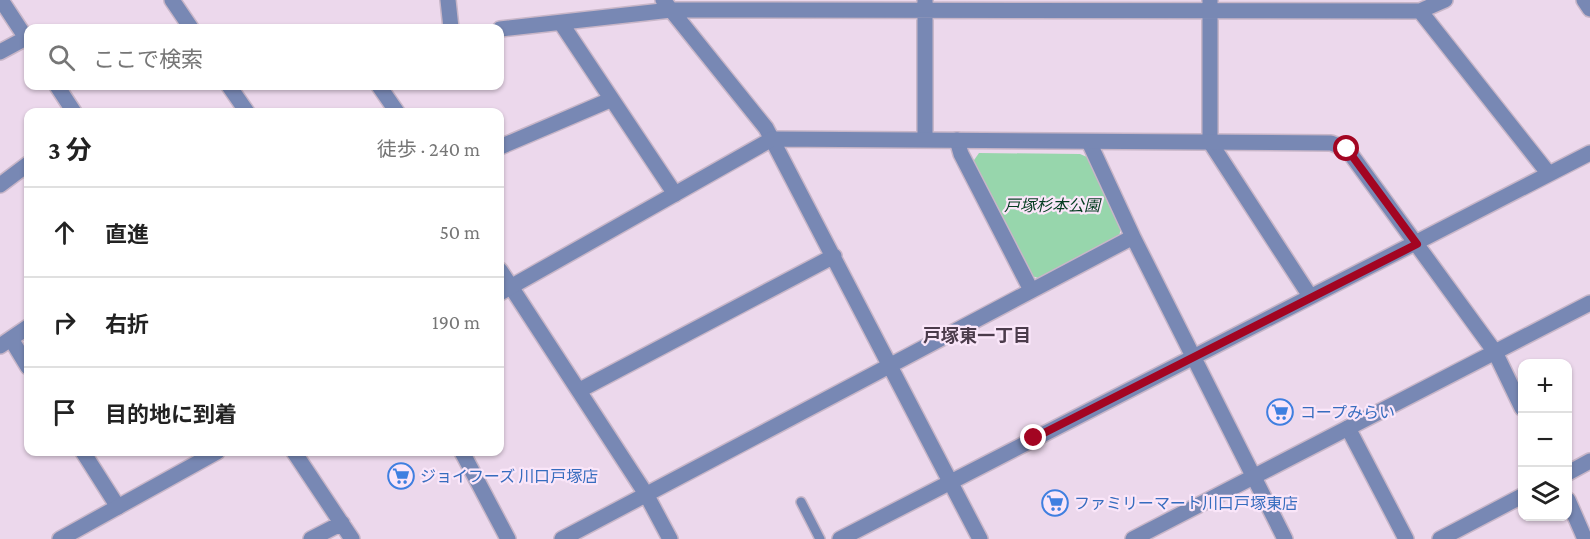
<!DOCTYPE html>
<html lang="ja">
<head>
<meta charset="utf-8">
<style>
  :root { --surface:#fff; --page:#f2f2f2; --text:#222; --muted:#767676; --line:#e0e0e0 }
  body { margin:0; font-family:"Crimson Pro","Noto Sans JP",serif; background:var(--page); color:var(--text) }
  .controls { position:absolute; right:18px; bottom:18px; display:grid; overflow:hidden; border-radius:12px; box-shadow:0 2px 4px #0004 }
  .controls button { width:54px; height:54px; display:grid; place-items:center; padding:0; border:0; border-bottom:2px solid var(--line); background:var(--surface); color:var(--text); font:30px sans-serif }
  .stop { position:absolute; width:18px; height:18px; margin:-14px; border:4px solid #a30522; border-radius:50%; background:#fff }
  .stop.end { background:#a30522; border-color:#fff; box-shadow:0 2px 6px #0008 }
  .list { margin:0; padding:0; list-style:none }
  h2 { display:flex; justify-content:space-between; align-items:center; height:78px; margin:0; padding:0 24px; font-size:26px }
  h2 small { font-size:20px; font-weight:400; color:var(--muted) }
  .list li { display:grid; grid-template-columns:39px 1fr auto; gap:18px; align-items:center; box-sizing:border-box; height:90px; padding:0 24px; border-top:2px solid var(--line) }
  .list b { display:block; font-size:22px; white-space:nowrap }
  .list em { font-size:20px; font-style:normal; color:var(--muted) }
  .icon { flex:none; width:33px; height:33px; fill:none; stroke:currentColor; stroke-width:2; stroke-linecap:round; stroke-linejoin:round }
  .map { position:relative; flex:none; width:1590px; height:539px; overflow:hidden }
  .search { position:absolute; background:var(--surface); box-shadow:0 2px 4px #0004; left:24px; top:24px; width:480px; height:66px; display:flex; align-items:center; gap:15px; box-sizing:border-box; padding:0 21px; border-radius:12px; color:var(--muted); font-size:22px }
  .panel { position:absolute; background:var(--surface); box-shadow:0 2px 4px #0004; left:24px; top:108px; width:480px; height:348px; border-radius:12px }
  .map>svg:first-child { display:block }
  .park { fill:#97d6ac }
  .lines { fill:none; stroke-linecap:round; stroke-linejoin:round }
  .service-casing { stroke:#c8b6c8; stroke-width:12 }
  .minor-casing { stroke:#c8b6c8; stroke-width:18 }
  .tertiary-casing { stroke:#c8b6c8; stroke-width:18 }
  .service { stroke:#7888b4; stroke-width:9 }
  .minor { stroke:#7888b4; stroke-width:15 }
  .tertiary { stroke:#7888b4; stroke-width:15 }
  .route { stroke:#a30522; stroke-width:8 }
  .labels { text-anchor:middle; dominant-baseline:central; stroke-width:4.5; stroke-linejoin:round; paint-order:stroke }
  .park-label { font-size:16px; font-style:italic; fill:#043d20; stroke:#fae6f9 }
  .shop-label { font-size:16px; fill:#366cbe; stroke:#fae6f9; text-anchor:start }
  .neighbourhood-label { font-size:18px; font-weight:bold; fill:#4b3b4b; stroke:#fae6f9 }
</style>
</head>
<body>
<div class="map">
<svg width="1590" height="539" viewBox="0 0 1590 539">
  <rect width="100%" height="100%" fill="#ecd8ec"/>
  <path class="park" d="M979,153L1080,154L1087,157L1121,227L1119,237L1041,279L1029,275L972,163Z"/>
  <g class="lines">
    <g class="service-casing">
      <path id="service" d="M801,502L820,539"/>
    </g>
    <g class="minor-casing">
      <path id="minor" d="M1,0L28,41
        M448,0L451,28
        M663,0L766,128L980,539
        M925,0V139
        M1210,0V142L1310,296
        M1584,0L1590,9
        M1420,11L1549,174
        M561,23L675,194
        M500,29L671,10L1420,11L1445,0
        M0,52L26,38
        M57,86L74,112
        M379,86L397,112
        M957,140L961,154L1031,290
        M1089,142L1133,237L1285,539
        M500,147L610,100
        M0,185L28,164
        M500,270L646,494L670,539
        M11,339L28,367
        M0,346L28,327
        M580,390L834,256
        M1348,428L1406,539
        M83,452L118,507
        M294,452L352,539
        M1568,473L1590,461
        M311,539L342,523
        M562,539L1133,237
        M840,539C1090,411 1340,282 1590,153
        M1440,539L1522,496"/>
    </g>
    <g class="tertiary-casing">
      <path id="tertiary" d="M172,0L191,28
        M229,86L247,112
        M500,293L772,139L1331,143L1347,149L1495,352L1522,408
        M462,452L508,539
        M1568,500L1585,539
        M60,539L217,452
        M1133,539L1590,303"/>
    </g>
    <use href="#service" class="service"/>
    <use href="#minor" class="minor"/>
    <use href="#tertiary" class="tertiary"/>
  </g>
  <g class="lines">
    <path class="route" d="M1034,438L1417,244L1347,149"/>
  </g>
  <defs>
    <g id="supermarket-ring" transform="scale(1.35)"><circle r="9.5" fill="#fae6f9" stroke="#3f7fe0" stroke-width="1.5"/><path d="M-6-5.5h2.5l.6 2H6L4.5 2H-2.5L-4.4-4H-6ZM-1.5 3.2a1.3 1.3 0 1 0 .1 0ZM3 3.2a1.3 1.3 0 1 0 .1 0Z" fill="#3f7fe0"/></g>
  </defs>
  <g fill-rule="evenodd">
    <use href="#supermarket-ring" x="1280" y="412"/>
    <use href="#supermarket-ring" x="401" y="476"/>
    <use href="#supermarket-ring" x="1055" y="503"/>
  </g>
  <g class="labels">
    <g class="park-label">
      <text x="1052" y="205">戸塚杉本公園</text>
    </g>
    <g class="shop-label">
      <text x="1300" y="412">コープみらい</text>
      <text x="420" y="476">ジョイフーズ 川口戸塚店</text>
      <text x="1074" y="503">ファミリーマート川口戸塚東店</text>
    </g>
    <g class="neighbourhood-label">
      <text x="977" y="336">戸塚東一丁目</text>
    </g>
  </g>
</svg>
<div class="controls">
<button>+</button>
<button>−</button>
<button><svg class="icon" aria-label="layers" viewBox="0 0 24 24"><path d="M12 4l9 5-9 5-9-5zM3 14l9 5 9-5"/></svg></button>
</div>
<div class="stop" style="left:1347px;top:149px"></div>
<div class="stop end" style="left:1034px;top:438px"></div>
<div class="search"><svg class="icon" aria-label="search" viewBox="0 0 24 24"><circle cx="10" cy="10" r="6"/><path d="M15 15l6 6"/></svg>ここで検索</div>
<section class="panel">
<h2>3 分<small>徒歩 · 240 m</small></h2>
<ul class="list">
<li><svg class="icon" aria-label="ahead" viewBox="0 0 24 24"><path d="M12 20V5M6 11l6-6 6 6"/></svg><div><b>直進</b></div><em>50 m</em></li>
<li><svg class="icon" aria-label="right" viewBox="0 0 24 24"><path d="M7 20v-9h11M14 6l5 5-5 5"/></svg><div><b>右折</b></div><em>190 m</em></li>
<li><svg class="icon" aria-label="arrive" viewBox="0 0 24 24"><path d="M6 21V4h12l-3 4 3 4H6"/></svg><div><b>目的地に到着</b></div></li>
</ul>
</section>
</div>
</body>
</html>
